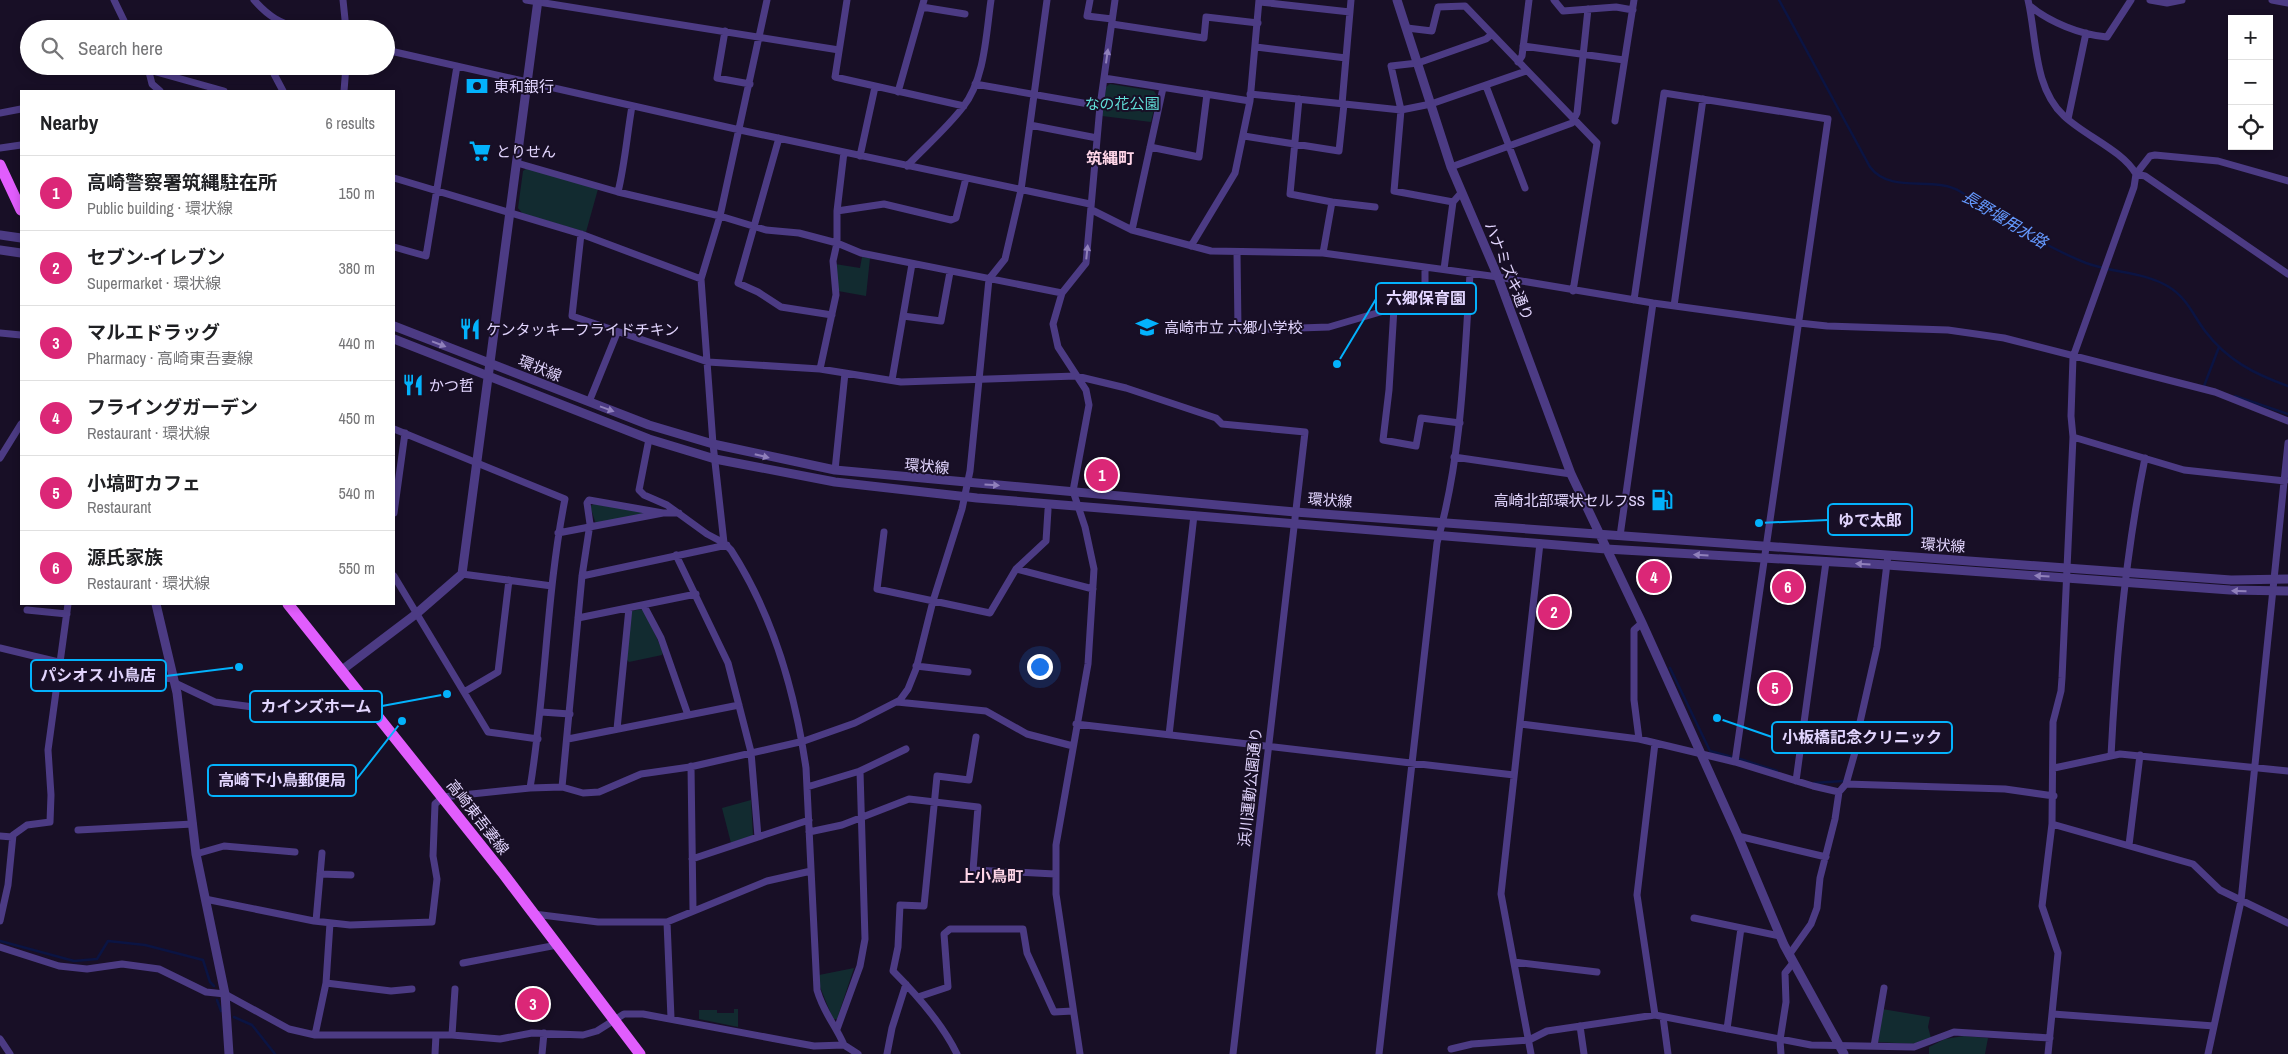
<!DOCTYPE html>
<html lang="en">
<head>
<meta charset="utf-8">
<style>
  :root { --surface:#fff; --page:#f2f2f2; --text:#202124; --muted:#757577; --line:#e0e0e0; --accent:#db2777 }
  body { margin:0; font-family:"Archivo Narrow","Noto Sans JP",sans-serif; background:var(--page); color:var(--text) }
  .controls { position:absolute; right:15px; top:15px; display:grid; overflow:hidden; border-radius:0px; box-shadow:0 2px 8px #0003 }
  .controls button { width:45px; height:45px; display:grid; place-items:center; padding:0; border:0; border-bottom:1px solid var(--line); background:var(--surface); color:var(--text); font:25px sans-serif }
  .you { position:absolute; left:1039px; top:666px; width:18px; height:18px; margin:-12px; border:4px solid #fff; border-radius:50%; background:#1a73e8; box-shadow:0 0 0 8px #1a73e833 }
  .badge { display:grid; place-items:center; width:32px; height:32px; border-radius:50%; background:var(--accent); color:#fff; font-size:16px; font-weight:700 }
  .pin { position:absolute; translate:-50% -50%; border:2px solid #fff; box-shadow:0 1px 5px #0006 }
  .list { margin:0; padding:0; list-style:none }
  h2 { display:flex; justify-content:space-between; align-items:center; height:65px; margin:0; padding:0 20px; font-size:21px }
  h2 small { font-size:16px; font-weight:400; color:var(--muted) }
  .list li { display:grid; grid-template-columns:32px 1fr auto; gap:15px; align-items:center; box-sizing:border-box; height:75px; padding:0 20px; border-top:1px solid var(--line) }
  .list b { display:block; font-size:19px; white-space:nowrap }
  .list p { margin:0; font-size:16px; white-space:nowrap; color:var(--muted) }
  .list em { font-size:16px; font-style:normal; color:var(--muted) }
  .icon { flex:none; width:28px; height:28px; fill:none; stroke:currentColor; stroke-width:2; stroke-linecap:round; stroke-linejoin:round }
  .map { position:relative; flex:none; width:2288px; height:1054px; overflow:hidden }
  .search { position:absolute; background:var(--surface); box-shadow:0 2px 8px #0003; left:20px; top:20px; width:375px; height:55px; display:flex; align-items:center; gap:12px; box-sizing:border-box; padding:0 18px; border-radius:28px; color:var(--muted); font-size:19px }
  .panel { position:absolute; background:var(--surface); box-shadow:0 2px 8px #0003; left:20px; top:90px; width:375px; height:515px; border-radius:0px }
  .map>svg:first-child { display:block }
  .green { fill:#122b30 }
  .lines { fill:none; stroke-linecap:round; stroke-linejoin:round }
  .stream { stroke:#0b1443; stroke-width:2.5 }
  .minor { stroke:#4c3b84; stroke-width:7 }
  .tertiary { stroke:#4c3b84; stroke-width:9 }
  .primary { stroke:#e15dfd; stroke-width:11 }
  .oneway { fill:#9080bb }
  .labels { text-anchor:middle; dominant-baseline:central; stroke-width:4; stroke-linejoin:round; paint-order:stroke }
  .poi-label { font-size:15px; fill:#e2d5fe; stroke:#180f26; text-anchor:start }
  .park-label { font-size:15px; fill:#61ded8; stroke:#180f26 }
  .street-label { font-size:15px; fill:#e2d5fe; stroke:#180f26 }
  .neighbourhood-label { font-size:16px; font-weight:bold; fill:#ffd6e8; stroke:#180f26 }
  .water-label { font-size:16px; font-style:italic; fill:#6498fd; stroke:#180f26 }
  .leader { fill:none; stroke:#03b2fc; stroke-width:2 }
  .callout-dot { fill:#03b2fc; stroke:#180f26; stroke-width:2 }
  .callout { fill:#180f26; stroke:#03b2fc; stroke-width:2 }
  .callout-label { font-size:16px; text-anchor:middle; font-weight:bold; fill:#e2d5fe }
</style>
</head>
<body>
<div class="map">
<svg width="2288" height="1054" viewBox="0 0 2288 1054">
  <rect width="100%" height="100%" fill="#180f26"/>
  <path class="green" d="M1110,84L1154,91L1157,96L1151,122L1102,116L1106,87Z
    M527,168L598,189L586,232L523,214L518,208L523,171Z
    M862,257L870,258L866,296L838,291L835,264L860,268Z
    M594,504L645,512L646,515L596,524L590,506Z
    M641,609L645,612L663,652L662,655L629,662L626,659L631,614L632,611Z
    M751,800L753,836L731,843L722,808Z
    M854,968L837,1019H833L820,987L819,975Z
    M734,1009H738V1027L699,1019V1010H717V1013H734Z
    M1882,1009L1930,1017L1928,1027L1931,1038L1914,1044L1878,1042Z
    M1964,1036L1988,1038L1985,1054H1929V1047L1945,1039Z"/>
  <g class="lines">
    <path class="stream" d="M1779,0L1870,167C1891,195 1935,175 1961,192C2002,218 2041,245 2086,263C2113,273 2145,272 2169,287C2187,298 2193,315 2205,331C2227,360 2254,374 2288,386
      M2206,387L2204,386L2219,347
      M2235,396L2288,414
      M1670,668L1710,751L1732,757
      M1740,759L1777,771
      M1814,783L1843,781
      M0,941L74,961L97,959L108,941L145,945L203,960L210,982L214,986
      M217,1000L221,1011
      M234,1017L252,1025L275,1054"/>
    <path class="minor" d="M114,0L128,29
      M254,0C269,17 280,23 301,29
      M343,0L346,29
      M526,0L839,50
      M847,0L835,77L964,106
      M1090,0L1087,16L1112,19
      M1554,0L1563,11L1616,7L1633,10
      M2028,0C2037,38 2033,87 2064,116C2085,136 2122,150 2136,174L2134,187L2073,357L2071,416L2073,437L2062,678L2061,691L2053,722L2052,824L2042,906L2058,953L2048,1054
      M2150,0L2167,3L2182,0
      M2272,0L2288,3
      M1260,2L1350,12
      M2030,6C2049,22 2081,35 2107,37L2131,0
      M922,7L965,14
      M1112,24L1204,38L1206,17L1258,23
      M1407,28L1432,31L1438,7L1465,6L1597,143L1573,291
      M725,31L717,78L750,84
      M1523,46L1624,60
      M1256,47L1346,58
      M386,50L740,130L1090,204
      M1518,62L1522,56L1529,0
      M274,66V74L283,91
      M148,68L152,84L160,91
      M149,70L224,91
      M1104,78L1250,101
      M975,84L1100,106
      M1486,86L1525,188
      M344,91L346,66
      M898,92L924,0
      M1250,94L1401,110L1431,104L1526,71
      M1299,99L1290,194L1332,202L1323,253
      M1342,104L1351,0
      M0,113L21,109
      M2068,119L2086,33
      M1615,121L1634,0
      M1030,125L1097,138
      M1244,136L1339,151L1344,104
      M779,138L738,283L758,292L781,307L832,315
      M1150,147L1199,157L1207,94
      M0,148L21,145
      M860,156L875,87
      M517,163L618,192L720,216L766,230L799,233L837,243L861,253L1062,293
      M907,166C925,147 947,128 963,107C985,79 986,34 991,0
      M1451,167L1572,123L1577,113L1588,9
      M2136,174L2145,176L2288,274
      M2136,174L2150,156L2155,155L2218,161L2288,181
      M394,178L581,234L701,279
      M618,192C625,163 627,135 632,106
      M1332,202L1375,207
      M1453,202L1394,191L1401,110L1391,66L1418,63L1486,39L1491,35
      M1092,210L1132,230L1211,251L1323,253L1498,277L1653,303L1799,323L1827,326L1948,330L2004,338L2215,392L2288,421
      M837,211L884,204L951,220L956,218L966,178
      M1132,230L1163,88
      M581,234L572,316L708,362L820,369L901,382L1076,376L1126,388L1216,418L1222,424L1305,432L1233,1054
      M1191,246L1235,173L1250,101L1259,0
      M394,247L426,256L457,66
      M1237,253L1238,329L1242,330L1329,327L1394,308L1395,300L1425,284V268
      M1444,269L1453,202L1461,193
      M1634,300L1664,93L1828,119L1735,762
      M1674,306L1703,99
      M1394,308L1389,390L1383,440L1416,446L1421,418L1460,423
      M903,316L941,321L950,272
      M0,333L21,335
      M820,369L836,295L833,261L837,243V211L844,152
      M892,380L912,264
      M589,402L617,333
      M394,429L565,499C546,594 546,692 530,788
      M2073,437L2184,470L2285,481
      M649,439L639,490L644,495L667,505L707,534L724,543L731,550C773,615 795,692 806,768L817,990C824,1014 835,1024 844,1045
      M1454,457L1571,474
      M0,458L21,424
      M835,470L845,373
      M394,513L405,433
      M884,532L877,589L990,613L1016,569L1046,541L1048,510
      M558,533L663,513H679
      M1620,536L1653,303
      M724,543L713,444L701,279L720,216L767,0
      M676,555L728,663L751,752L758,837
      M1016,569L1093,589
      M462,574L552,586
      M394,576L488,732L538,739
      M582,576L727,545
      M644,606L661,638L688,715
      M27,610L67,614
      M578,618L696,594
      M0,648L96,671L174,679
      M916,666L968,672
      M175,683L215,702L314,715H327L373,709
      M464,692L498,672L509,580
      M897,702L986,711L1027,734L1073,746
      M541,712L570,714
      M1076,724L1514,775
      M1521,724L1639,739L1735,762L1813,786L1839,792
      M617,729L629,608
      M1169,735L1194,515
      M568,739L739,705
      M1639,739L1634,700V630L1642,623
      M1655,743L1637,895L1655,1015
      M2111,756C2116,657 2125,556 2145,458
      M691,766L693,910
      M2054,768L2120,754L2288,771
      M1796,781L1826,562
      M1846,784L2005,789L2054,796
      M562,787L582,576L590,524L587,503L589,500L663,513
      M807,787L860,771L906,749
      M2052,824L2193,864L2220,890L2288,923
      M78,830L193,824
      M809,832L842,825L909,799L978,807L973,870L1055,874
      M0,836L12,837
      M1738,836L1826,857
      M2129,845L2140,755
      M196,854L224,846L295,852
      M692,859L809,820
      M320,874L351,875
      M205,899L314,921L350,925L432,922L437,879L433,856L435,804L443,797L530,788L562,787L583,793L599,792L641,774L690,767L804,741L855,723L900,700L908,689L916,669L933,601L962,509L970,471L989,279L1005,259L1021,190L1047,0
      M534,914L598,922H667L767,881L811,871
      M1694,918L1780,936
      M0,921L8,885L13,835L27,825L50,822L51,795L48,750L68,604
      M316,921L322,853
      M667,922L671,1018
      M0,947L59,966L87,969L122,964L159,969L206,992L225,994L289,1029L315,1035H452L500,1039L532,1033L583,1035L597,1031L624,1014H643L792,1042L814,1046L844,1045L858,1054
      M1789,955L1811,924L1817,908L1820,878L1835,819L1839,792L1846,784L1857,745L1858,731L1877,647L1888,555
      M1514,962L1597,972
      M463,963L557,945
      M326,983L391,991L412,989
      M918,997L948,987L944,934L950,929H1023L1027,953L1054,1012L1073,1011
      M2053,1014L2214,1026
      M1663,1017L1668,1054
      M1580,1026L1584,1054
      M837,1029L860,966L865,939L860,771
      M1727,1029L1741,928
      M315,1035L326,983L330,923
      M452,1035L455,989
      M0,1039L10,1054
      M1874,1046L1884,988
      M1451,1049L1472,1044L1529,1040L1547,1031L1655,1015L1811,1045L1914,1047L1954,1032L2050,1038
      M435,1054L436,1035
      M542,1054L544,1033
      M887,1054L892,1028L906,984
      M957,1054C942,1023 917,995 893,971L898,947L900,905L924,906L937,776L969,780L976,737
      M1080,1054L1056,894V845L1088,664L1094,569L1085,527L1073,491L1089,405L1086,390L1058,347L1053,324L1062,293L1086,263L1100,106L1115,0
      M1379,1054L1437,543C1462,456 1464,364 1470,274
      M1531,1054L1501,894L1540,543
      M1781,1054L1780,1040L1786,1002L1785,973L1793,963
      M2208,1054L2241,901L2288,443"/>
    <path class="tertiary" d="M1397,0L1451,167L1498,277L1571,474L1642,623L1738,836L1784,945L1844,1054
      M0,235L21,238
      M0,250L21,253
      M394,326L649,425L713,444L835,470L1295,512L2231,580L2288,579
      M394,339L649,439L715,459L835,482L977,498L1606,549L1887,565L2230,590L2288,591
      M156,604L177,693L196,854L225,994L229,1054
      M342,670L416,614L462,574L538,0"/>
    <path class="primary" d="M0,165L21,210
      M288,604L502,872L640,1054"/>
  </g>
  <defs><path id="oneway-solid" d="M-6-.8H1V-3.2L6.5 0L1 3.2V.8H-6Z" transform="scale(1.25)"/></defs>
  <g class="oneway">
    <use href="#oneway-solid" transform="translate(1107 56) rotate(-82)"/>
    <use href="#oneway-solid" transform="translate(1087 252) rotate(-84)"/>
    <use href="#oneway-solid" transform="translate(439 344) rotate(21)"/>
    <use href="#oneway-solid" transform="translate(607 409) rotate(20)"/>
    <use href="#oneway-solid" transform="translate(762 456) rotate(14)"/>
    <use href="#oneway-solid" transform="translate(992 485) rotate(4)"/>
    <use href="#oneway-solid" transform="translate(1701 555) rotate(-176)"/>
    <use href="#oneway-solid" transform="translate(1863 564) rotate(-177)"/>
    <use href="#oneway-solid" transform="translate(2042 576) rotate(-176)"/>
    <use href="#oneway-solid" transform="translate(2239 591) rotate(-178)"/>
  </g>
  <defs>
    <g id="bank-bare" transform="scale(1.725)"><path d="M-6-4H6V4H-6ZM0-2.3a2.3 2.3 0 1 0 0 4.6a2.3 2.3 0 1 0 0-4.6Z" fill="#03b2fc" stroke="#180f26" stroke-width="2.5" paint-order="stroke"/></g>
    <g id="supermarket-bare" transform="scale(1.725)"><path d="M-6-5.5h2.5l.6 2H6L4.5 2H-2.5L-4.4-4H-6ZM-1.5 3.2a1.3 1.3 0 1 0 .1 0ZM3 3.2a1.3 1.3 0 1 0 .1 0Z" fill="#03b2fc" stroke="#180f26" stroke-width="2.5" paint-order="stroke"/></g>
    <g id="school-bare" transform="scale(1.725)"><path d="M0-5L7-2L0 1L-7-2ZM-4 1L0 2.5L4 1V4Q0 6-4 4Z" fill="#03b2fc" stroke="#180f26" stroke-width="2.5" paint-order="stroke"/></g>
    <g id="restaurant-bare" transform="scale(1.725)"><path d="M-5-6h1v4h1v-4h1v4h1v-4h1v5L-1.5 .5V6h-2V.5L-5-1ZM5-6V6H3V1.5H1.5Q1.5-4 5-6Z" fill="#03b2fc" stroke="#180f26" stroke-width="2.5" paint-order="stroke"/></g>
    <g id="fuel-bare" transform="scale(1.725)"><path d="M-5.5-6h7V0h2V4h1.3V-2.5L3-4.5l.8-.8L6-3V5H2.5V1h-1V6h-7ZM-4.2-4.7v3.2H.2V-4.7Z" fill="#03b2fc" stroke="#180f26" stroke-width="2.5" paint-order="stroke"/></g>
  </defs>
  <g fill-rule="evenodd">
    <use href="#bank-bare" x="477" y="86"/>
    <use href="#supermarket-bare" x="480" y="151"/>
    <use href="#school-bare" x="1147" y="327"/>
    <use href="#restaurant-bare" x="470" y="329"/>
    <use href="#restaurant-bare" x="413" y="385"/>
    <use href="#fuel-bare" x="1662" y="500"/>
  </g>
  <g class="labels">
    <g class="poi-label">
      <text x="494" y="86">東和銀行</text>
      <text x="496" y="151">とりせん</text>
      <text x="1164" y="327">高崎市立 六郷小学校</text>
      <text x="486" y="329">ケンタッキーフライドチキン</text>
      <text x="429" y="385">かつ哲</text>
      <text x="1645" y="500" text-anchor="end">高崎北部環状セルフSS</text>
    </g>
    <g class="park-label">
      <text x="1122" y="103">なの花公園</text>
    </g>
    <g class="street-label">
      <text transform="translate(1509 271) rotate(68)">ハナミズキ通り</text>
      <text transform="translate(540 368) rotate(22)">環状線</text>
      <text transform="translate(927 466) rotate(5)">環状線</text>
      <text transform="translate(1330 500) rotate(4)">環状線</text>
      <text transform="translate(1943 545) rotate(4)">環状線</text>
      <text transform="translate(1250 787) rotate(-84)">浜川運動公園通り</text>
      <text transform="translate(478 817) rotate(52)">高崎東吾妻線</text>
    </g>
    <g class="neighbourhood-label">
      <text x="1110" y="158">筑縄町</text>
      <text x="991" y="876">上小鳥町</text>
    </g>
    <g class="water-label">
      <text transform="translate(2005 219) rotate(31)">長野堰用水路</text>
    </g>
  </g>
  <path class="leader" d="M1337 364L1376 299M1759 523L1828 520M239 667L166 676M447 694L382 706M1717 718L1772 737M402 721L356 780"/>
  <g class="callout-dot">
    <circle cx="1337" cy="364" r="5"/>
    <circle cx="1759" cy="523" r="5"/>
    <circle cx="239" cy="667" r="5"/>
    <circle cx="447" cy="694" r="5"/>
    <circle cx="1717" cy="718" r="5"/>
    <circle cx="402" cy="721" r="5"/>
  </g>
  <g class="callout">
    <rect x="1376" y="283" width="100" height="31" rx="5"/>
    <rect x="1828" y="504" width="84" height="31" rx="5"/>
    <rect x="31" y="660" width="135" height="31" rx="5"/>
    <rect x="250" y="691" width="132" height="31" rx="5"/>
    <rect x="1772" y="722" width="180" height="31" rx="5"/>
    <rect x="208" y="765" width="148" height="31" rx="5"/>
  </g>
  <g class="callout-label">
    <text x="1426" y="304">六郷保育園</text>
    <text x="1870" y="526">ゆで太郎</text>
    <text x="98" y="681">パシオス 小鳥店</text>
    <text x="316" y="712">カインズホーム</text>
    <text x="1862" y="743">小板橋記念クリニック</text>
    <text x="282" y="786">高崎下小鳥郵便局</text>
  </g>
</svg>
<div class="controls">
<button>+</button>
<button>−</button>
<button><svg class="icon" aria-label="locate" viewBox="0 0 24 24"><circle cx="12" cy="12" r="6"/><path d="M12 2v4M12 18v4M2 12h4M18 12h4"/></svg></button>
</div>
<div class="you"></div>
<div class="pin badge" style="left:1102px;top:475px">1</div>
<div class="pin badge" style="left:1554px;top:612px">2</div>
<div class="pin badge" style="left:533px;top:1004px">3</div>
<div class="pin badge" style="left:1654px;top:577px">4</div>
<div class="pin badge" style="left:1775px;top:688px">5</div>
<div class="pin badge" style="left:1788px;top:587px">6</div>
<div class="search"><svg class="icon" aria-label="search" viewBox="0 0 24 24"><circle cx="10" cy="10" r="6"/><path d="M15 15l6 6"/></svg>Search here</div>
<section class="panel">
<h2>Nearby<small>6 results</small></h2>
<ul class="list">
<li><span class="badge">1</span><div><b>高崎警察署筑縄駐在所</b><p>Public building · 環状線</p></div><em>150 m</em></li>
<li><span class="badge">2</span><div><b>セブン-イレブン</b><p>Supermarket · 環状線</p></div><em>380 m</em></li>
<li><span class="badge">3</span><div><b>マルエドラッグ</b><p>Pharmacy · 高崎東吾妻線</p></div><em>440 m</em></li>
<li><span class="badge">4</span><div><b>フライングガーデン</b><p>Restaurant · 環状線</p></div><em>450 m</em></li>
<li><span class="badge">5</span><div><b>小塙町カフェ</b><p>Restaurant</p></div><em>540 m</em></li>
<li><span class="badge">6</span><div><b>源氏家族</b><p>Restaurant · 環状線</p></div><em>550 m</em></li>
</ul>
</section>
</div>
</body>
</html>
